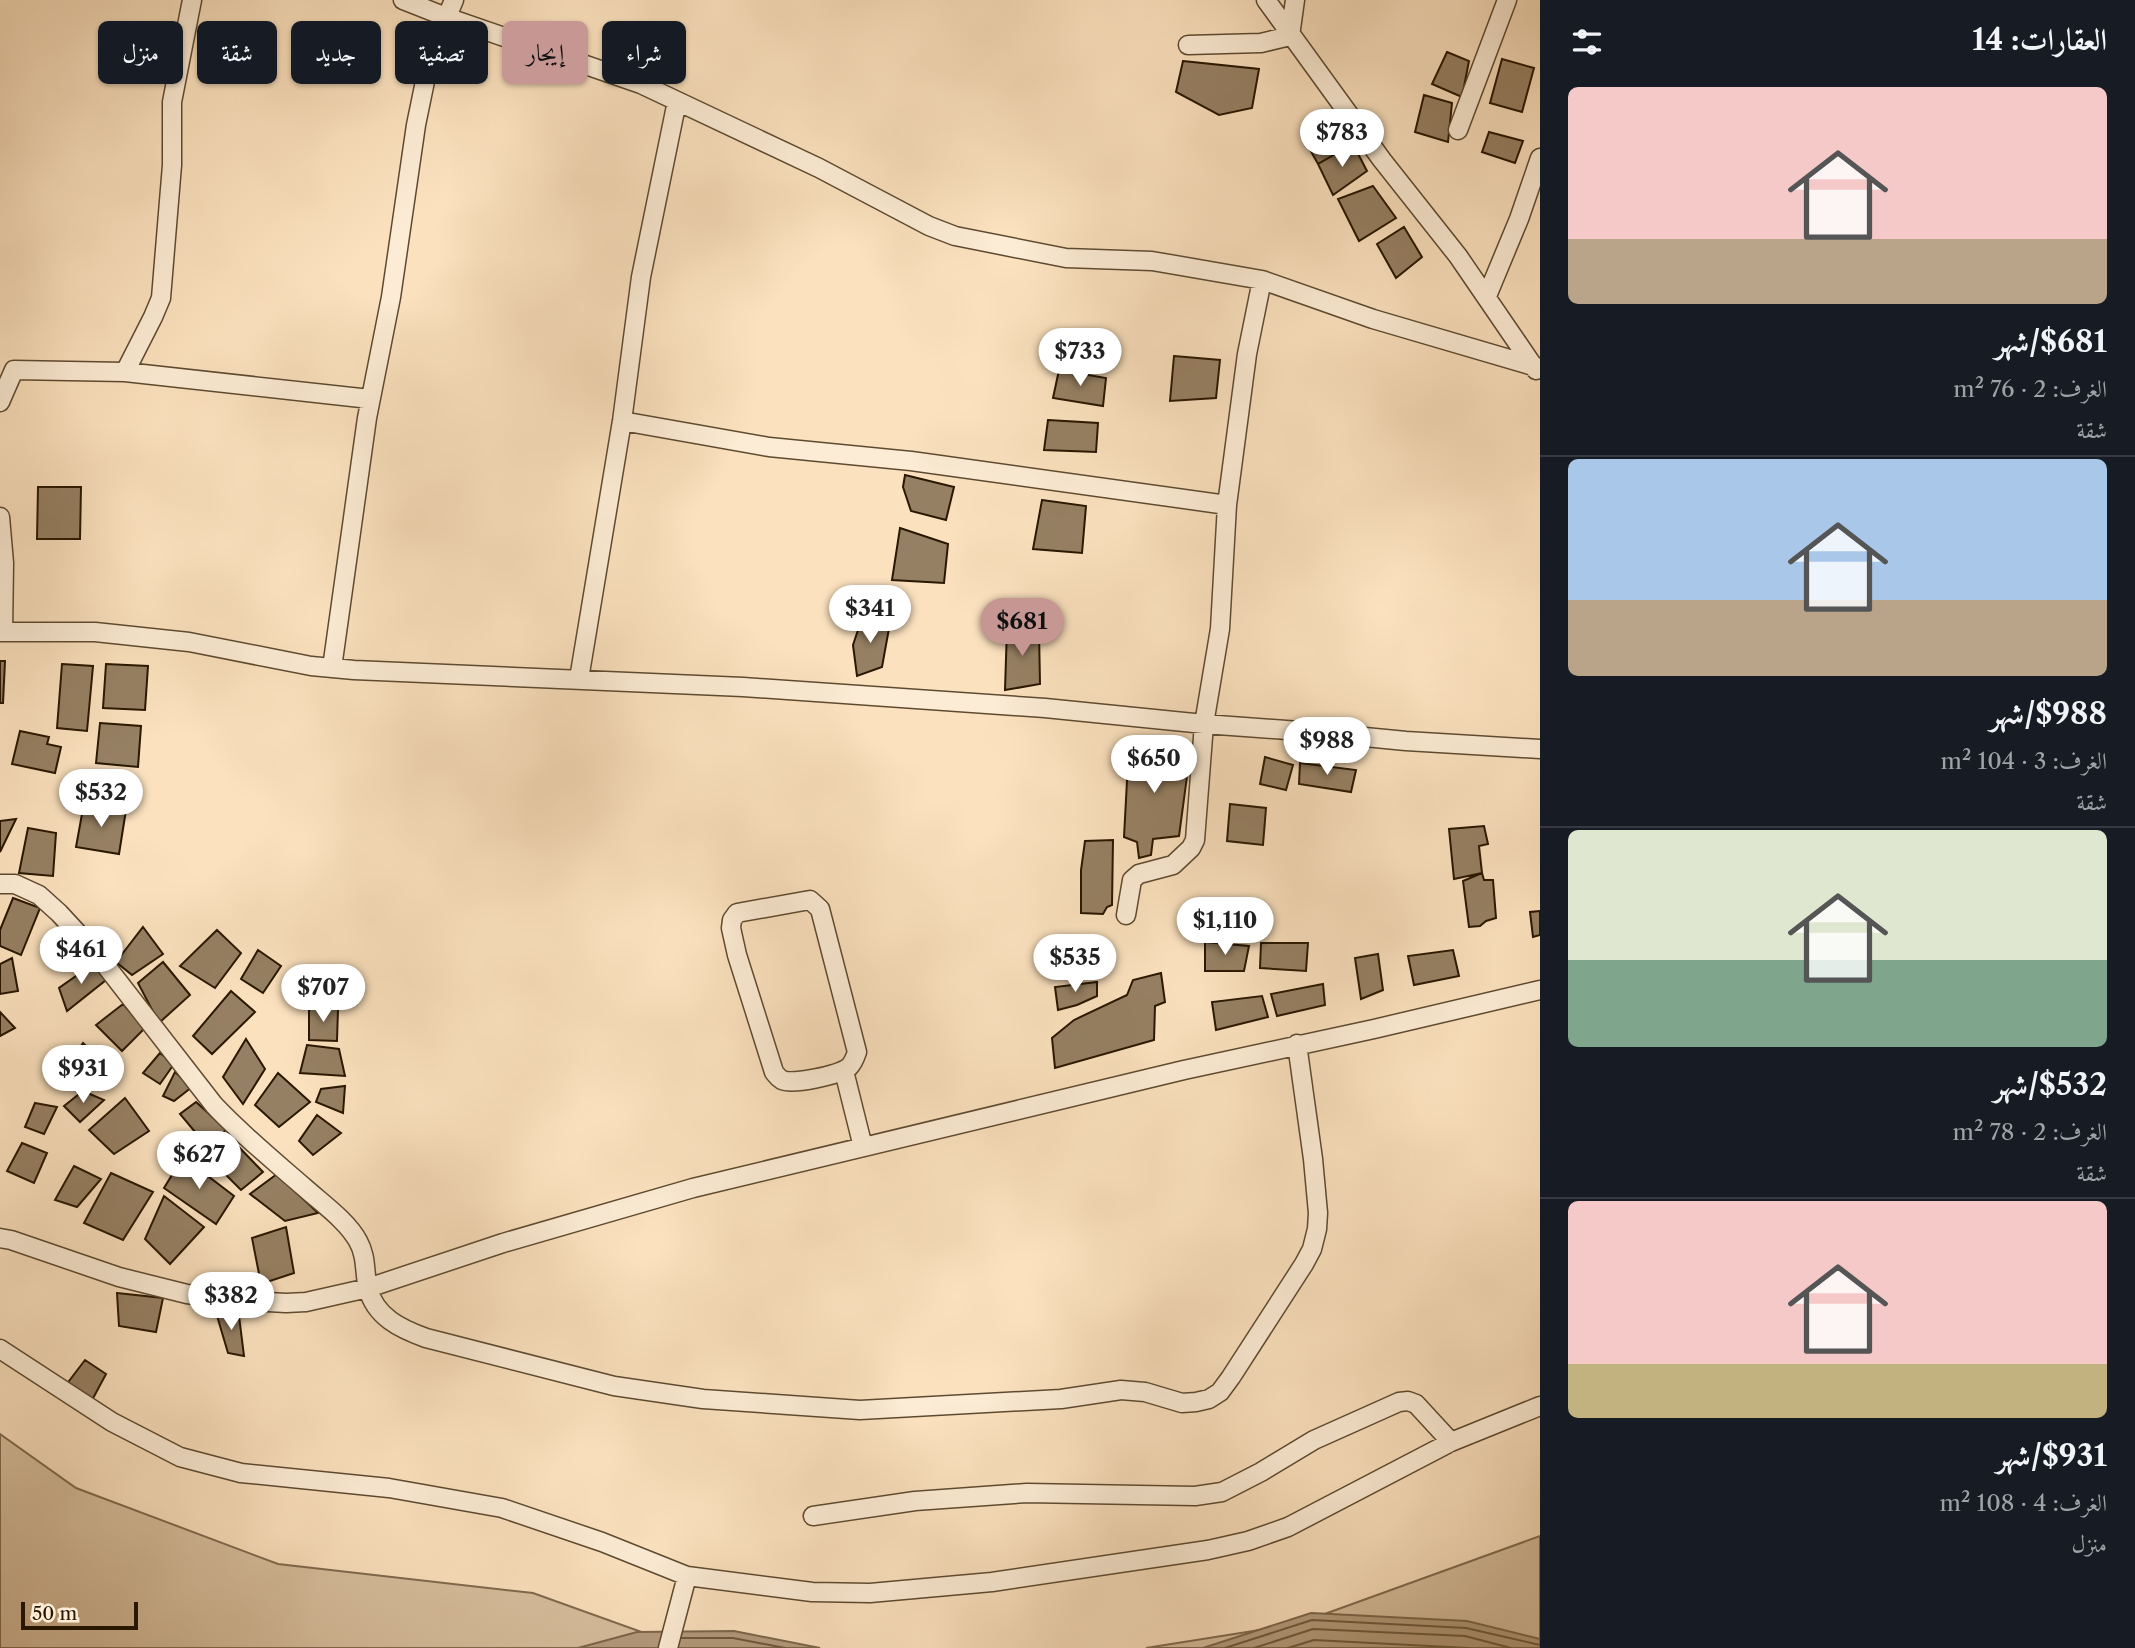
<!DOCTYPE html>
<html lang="ar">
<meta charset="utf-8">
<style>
:root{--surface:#171b24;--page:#20242c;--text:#f1f3f6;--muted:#9ea1a6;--line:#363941;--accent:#c59692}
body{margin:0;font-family:"Libre Caslon Text",Amiri,serif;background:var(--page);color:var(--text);direction:rtl;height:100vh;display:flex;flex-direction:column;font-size:26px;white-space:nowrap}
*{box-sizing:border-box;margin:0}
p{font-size:23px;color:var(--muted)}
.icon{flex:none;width:38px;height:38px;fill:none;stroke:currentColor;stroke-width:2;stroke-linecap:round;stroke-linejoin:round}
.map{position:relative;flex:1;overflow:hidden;direction:ltr}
.details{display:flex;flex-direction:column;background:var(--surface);width:595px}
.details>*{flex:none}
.top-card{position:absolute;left:21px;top:21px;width:665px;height:63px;direction:rtl;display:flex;gap:14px}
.scale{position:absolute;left:21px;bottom:18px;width:117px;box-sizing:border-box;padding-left:7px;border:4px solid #291700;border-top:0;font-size:19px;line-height:24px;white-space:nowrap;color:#291700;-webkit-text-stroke:5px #fcecd5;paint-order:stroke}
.price{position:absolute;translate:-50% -60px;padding:0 16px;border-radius:24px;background:#fff;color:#222;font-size:23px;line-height:46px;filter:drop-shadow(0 2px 4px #0008)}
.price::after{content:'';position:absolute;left:50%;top:42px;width:21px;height:16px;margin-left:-10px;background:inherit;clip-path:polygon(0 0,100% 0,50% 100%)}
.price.selected{background:var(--accent);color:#111}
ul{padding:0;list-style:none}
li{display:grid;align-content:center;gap:14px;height:371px;padding:0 28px}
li+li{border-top:2px solid var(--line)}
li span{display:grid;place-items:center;height:217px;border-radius:10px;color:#555}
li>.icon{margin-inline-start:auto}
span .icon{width:126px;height:126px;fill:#fffc;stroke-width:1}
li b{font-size:30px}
h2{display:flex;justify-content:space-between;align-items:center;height:84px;padding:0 28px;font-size:30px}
.chip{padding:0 24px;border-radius:10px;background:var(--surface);box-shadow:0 2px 5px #0004;font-size:24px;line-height:63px}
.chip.selected{background:var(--accent);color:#111}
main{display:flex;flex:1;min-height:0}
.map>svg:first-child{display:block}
</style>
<main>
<section class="details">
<h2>العقارات: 14<svg class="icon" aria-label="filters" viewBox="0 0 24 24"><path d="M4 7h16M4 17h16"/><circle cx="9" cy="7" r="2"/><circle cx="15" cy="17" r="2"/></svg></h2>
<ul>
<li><span style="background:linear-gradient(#f6c9c9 70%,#b9a48a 0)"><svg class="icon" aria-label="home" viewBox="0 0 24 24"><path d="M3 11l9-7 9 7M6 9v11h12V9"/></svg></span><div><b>$681/شهر</b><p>الغرف: 2 · 76 m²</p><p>شقة</p></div></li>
<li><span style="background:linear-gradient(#a9c7e8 65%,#b9a48a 0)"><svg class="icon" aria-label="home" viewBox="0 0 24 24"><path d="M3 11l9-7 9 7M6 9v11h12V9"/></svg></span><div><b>$988/شهر</b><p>الغرف: 3 · 104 m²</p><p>شقة</p></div></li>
<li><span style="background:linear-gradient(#dfe7d0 60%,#7fa58c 0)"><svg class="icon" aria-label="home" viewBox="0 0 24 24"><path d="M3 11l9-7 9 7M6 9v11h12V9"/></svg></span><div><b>$532/شهر</b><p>الغرف: 2 · 78 m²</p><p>شقة</p></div></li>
<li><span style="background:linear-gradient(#f6c9c9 75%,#c2b280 0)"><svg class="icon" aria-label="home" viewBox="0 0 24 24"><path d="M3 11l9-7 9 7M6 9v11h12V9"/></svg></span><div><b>$931/شهر</b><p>الغرف: 4 · 108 m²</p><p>منزل</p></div></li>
</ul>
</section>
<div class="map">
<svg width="1540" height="1648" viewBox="0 0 1540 1648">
<rect width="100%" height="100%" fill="#fbe1be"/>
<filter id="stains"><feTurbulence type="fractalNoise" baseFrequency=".00286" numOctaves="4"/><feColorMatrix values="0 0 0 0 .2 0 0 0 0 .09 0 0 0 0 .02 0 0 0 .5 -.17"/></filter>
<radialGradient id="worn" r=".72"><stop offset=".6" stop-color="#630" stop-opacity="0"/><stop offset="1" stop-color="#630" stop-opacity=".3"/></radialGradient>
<path fill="#d7bf9e" stroke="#806b4f" stroke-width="2" d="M 0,1434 L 76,1488 L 278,1564 L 533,1593 L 686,1648 L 0,1648 Z
M 1540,1536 L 1540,1648 L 1146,1648 L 1297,1624 Z"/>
<path fill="#b49c7d" stroke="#7c674b" stroke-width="2" d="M 1311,1613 L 1467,1621 L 1540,1639 L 1540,1648 L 1203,1648 Z
M 734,1631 L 820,1648 L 578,1648 L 637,1632 Z"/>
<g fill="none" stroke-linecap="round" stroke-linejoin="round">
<path stroke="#6e5a3e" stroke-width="2" d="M 681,1638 L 733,1638 L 785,1648
M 1225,1648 L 1312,1620 L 1466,1628 L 1540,1645
M 1254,1648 L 1313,1629 L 1465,1636 L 1511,1648
M 1288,1648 L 1314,1640 L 1468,1648"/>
</g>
<path fill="#968063" stroke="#291700" stroke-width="2" d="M 1447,52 L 1469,61 L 1462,97 L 1432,84 Z
M 1502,59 L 1534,68 L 1522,112 L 1490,103 Z
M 1183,61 L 1259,69 L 1252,108 L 1219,115 L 1176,92 Z
M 1424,95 L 1452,103 L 1448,142 L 1415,132 Z
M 1331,120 L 1351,145 L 1318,164 L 1303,137 Z
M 1489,132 L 1523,141 L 1515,163 L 1482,152 Z
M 1353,144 L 1367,171 L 1333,195 L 1318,164 Z
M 1373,186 L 1396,218 L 1359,241 L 1338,199 Z
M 1404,227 L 1422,257 L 1396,278 L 1377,244 Z
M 1174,356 L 1220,360 L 1216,398 L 1170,401 Z
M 1059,370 L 1106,378 L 1103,406 L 1053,398 Z
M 1048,420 L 1098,423 L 1096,452 L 1044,450 Z
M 905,475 L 954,487 L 946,520 L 911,511 L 903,487 Z
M 38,487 L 81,487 L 80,539 L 37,539 Z
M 1042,500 L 1086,506 L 1082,553 L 1033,549 Z
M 900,528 L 948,544 L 944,583 L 892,580 Z
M 863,615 L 890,623 L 882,667 L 857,676 L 853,645 Z
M 1007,627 L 1039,631 L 1040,684 L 1005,690 Z
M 0,661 L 5,661 L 3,703 L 0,703 Z
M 62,664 L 93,666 L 87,731 L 57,728 Z
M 106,664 L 148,666 L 145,710 L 103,708 Z
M 100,723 L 141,726 L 138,767 L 96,763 Z
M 20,731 L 49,737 L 47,744 L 61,747 L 55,773 L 12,764 Z
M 1129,743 L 1190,754 L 1179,836 L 1153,839 L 1151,855 L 1139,858 L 1137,842 L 1124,837 Z
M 1265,757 L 1293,765 L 1286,790 L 1260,784 Z
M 1300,763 L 1356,770 L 1351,792 L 1299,784 Z
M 84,803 L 126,810 L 119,854 L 76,847 Z
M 1230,804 L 1266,808 L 1263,845 L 1227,841 Z
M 16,819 L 0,852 L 0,821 Z
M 1484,826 L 1488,844 L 1479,846 L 1482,873 L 1454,879 L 1449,829 Z
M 28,828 L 56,833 L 53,876 L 19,873 Z
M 1113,840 L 1112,905 L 1107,907 L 1103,914 L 1081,913 L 1081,870 L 1085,841 Z
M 1482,873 L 1484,880 L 1493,880 L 1496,918 L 1486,921 L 1480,926 L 1469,927 L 1463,881 Z
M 13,898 L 40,908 L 21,955 L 0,946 L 0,930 Z
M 1540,911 L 1540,935 L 1533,937 L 1530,912 Z
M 143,927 L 163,954 L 132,975 L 116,962 Z
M 217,930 L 241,953 L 215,988 L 180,966 Z
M 1205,942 L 1249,946 L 1244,971 L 1205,971 Z
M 1261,943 L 1308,943 L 1306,971 L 1260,968 Z
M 258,950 L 281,966 L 263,993 L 241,979 Z
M 1453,950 L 1459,976 L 1414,985 L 1408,956 Z
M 1378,954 L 1383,990 L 1361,999 L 1355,958 Z
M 12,958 L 18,991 L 0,994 L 0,964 Z
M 163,962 L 190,995 L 159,1023 L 138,983 Z
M 93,964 L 106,980 L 67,1011 L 59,988 Z
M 332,968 L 333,994 L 299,998 L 304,969 Z
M 1161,973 L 1165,1002 L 1155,1006 L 1154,1040 L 1055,1068 L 1052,1038 L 1074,1020 L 1127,995 L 1133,980 Z
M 1097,982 L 1097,996 L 1077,1005 L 1058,1010 L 1055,987 Z
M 1323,984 L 1325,1005 L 1277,1016 L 1271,994 Z
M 231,991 L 255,1012 L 212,1054 L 193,1036 Z
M 1262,996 L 1268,1017 L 1216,1030 L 1212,1002 Z
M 123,1004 L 145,1028 L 122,1051 L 96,1025 Z
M 309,1008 L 338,1009 L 337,1041 L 309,1040 Z
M 0,1012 L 15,1028 L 0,1036 Z
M 246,1039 L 265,1069 L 243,1104 L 223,1077 Z
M 83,1043 L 112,1070 L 98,1090 L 66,1068 Z
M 307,1045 L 339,1049 L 345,1076 L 300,1073 Z
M 160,1053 L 174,1064 L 160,1084 L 143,1073 Z
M 175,1072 L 192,1087 L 174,1101 L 163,1096 Z
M 278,1073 L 310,1102 L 279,1127 L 255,1105 Z
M 345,1086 L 343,1113 L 316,1102 L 321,1089 Z
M 83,1091 L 104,1100 L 80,1122 L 64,1106 Z
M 125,1098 L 149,1131 L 114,1154 L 89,1130 Z
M 196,1102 L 226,1129 L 211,1151 L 180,1114 Z
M 35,1103 L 57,1107 L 44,1134 L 25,1127 Z
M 317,1115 L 341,1133 L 313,1155 L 299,1141 Z
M 231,1139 L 263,1172 L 241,1190 L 210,1159 Z
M 22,1143 L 47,1153 L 34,1183 L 7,1171 Z
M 183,1157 L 234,1196 L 216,1224 L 164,1188 Z
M 74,1166 L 101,1179 L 77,1207 L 55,1200 Z
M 111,1173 L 153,1192 L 123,1240 L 84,1223 Z
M 277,1174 L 318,1213 L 285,1221 L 250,1194 Z
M 164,1196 L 204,1227 L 170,1264 L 145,1239 Z
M 286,1227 L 294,1273 L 261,1284 L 252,1238 Z
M 117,1293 L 163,1298 L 156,1332 L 119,1326 Z
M 215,1309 L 239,1316 L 244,1356 L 228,1353 Z
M 85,1360 L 106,1374 L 91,1402 L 66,1385 Z"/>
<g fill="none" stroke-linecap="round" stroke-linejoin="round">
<defs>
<path id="minor" d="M 403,0 L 446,17 L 641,84 L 819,168 L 929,226 L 955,236 L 1066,258 L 1152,261 L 1262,280 L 1373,319 L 1540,368
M 1266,0 L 1382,160 L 1458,256 L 1536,370
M 1188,45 L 1261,43 L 1290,36 L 1295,0
M 1458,130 L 1507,0
M 1487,296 L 1519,219 L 1540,158
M 125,372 L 370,399
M 0,402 L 14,370 L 125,372 L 153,317 L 161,298 L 172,165 L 172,102 L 192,0
M 622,421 L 769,447 L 911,461 L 1227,505
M 0,517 L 4,563 L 3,632
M 0,632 L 95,632 L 189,642 L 311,666 L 354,670 L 743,687 L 1045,708 L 1204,724 L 1313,732 L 1406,741 L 1540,749
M 332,668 L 367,418 L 391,297 L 416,125 L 430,57 L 454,0
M 579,679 L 622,421 L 641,277 L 677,101
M 0,884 L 15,884 L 39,895 L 59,913 L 96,953 L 214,1105 C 242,1135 274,1161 305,1188 C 323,1204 347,1221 358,1241 C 367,1257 364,1272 368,1288 C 375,1317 401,1329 426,1338 L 614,1386 L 703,1399 L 860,1410 L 1061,1399 L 1121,1390 L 1145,1392 L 1182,1403 L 1196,1402 L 1209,1399 L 1220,1392 L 1231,1377 L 1304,1264 L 1312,1249 L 1317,1229 L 1318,1213 L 1313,1159 L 1297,1044
M 810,900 L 820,909 L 857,1052 C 855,1058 853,1063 849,1067 C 839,1075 793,1085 782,1080 C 777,1077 777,1076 774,1072 L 737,955 L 731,928 L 732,920 L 737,913 Z
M 1126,915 L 1132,880 L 1139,874 L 1173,865 L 1191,848 L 1195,840 L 1204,724 L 1220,629 L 1227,505 L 1247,354 L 1262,280
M 844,1071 L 863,1147
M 0,1238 L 11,1240 L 119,1277 L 187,1294 L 233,1300 L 286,1303 L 306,1302 L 368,1288 L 503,1243 L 693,1188 L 1184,1070 L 1374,1029 L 1540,990
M 0,1349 L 112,1422 L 180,1457 L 241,1473 L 389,1488 L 502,1508 L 602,1542 L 687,1576
M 813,1516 L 915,1501 L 1027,1493 L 1195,1496 L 1222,1492 L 1261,1472 L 1314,1440 L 1399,1402 L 1408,1401 L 1416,1404 L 1451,1442
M 668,1648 L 687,1576 L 812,1592 L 870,1593 L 992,1582 L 1208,1550 L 1248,1541 L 1288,1527 L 1451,1442 L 1540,1406"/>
</defs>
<use href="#minor" stroke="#5e4a30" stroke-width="21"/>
<use href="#minor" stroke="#fcecd5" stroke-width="18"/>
</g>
<rect width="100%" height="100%" filter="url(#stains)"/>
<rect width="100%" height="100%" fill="url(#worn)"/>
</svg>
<div class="scale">50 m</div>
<b class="price" style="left:1342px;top:169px">$783</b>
<b class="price" style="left:1080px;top:388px">$733</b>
<b class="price" style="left:870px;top:645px">$341</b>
<b class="price selected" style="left:1022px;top:658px">$681</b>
<b class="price" style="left:1327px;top:777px">$988</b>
<b class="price" style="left:1154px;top:795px">$650</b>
<b class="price" style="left:101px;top:829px">$532</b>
<b class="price" style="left:1225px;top:957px">$1,110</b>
<b class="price" style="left:81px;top:986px">$461</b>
<b class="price" style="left:1075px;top:994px">$535</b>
<b class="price" style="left:323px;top:1024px">$707</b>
<b class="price" style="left:83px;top:1105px">$931</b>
<b class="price" style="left:199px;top:1191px">$627</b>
<b class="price" style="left:231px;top:1332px">$382</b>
<div class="top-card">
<a class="chip">شراء</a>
<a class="chip selected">إيجار</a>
<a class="chip">تصفية</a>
<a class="chip">جديد</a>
<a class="chip">شقة</a>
<a class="chip">منزل</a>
</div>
</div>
</main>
